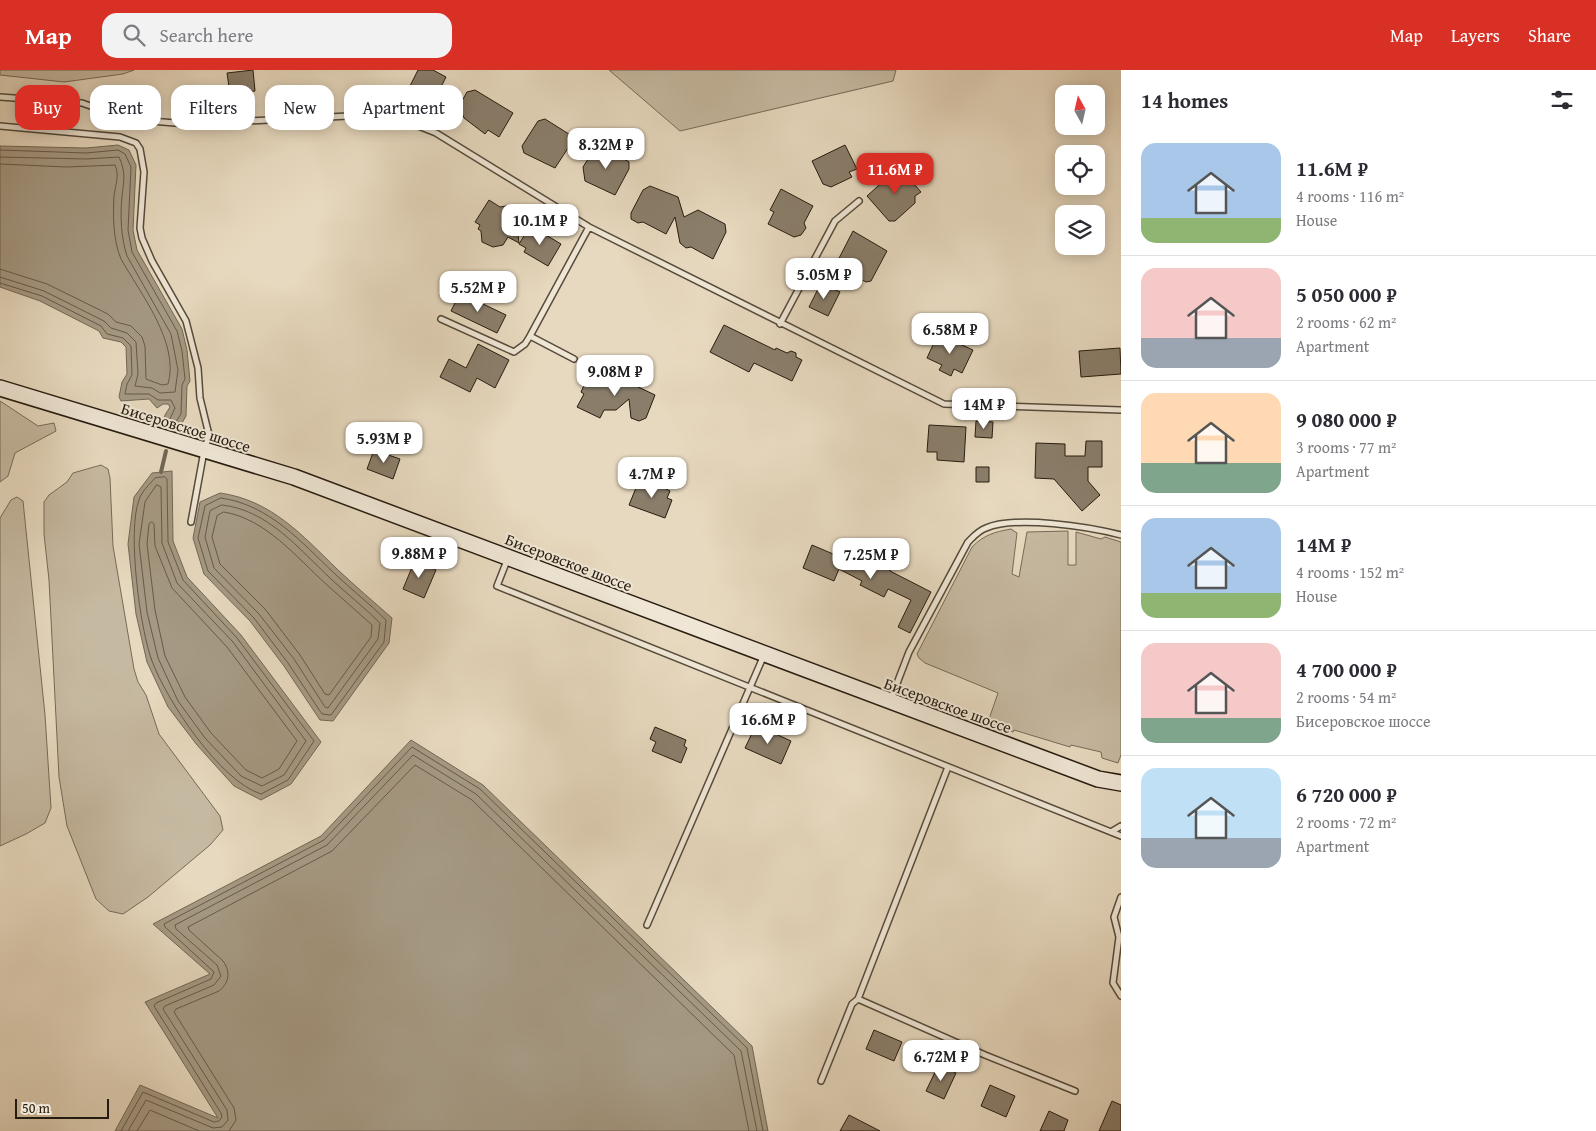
<!DOCTYPE html>
<meta charset="utf-8">
<style>
:root{--surface:#fff;--page:#f2f2f3;--text:#2b2b33;--muted:#7c7c81;--line:#e1e1e2;--accent:#d93025}
body{margin:0;font-family:"Gentium Book Plus",serif;background:var(--page);color:var(--text);height:100vh;display:flex;flex-direction:column;font-size:19px;white-space:nowrap}
*{box-sizing:border-box;margin:0}
p{font-size:16px;color:var(--muted)}
.icon{flex:none;width:28px;height:28px;fill:none;stroke:currentColor;stroke-width:2;stroke-linecap:round;stroke-linejoin:round}
.map{position:relative;flex:1;overflow:hidden}
.drawer{display:flex;flex-direction:column;background:var(--surface);width:475px}
.drawer>*{flex:none}
.guide{position:absolute;left:15px;top:15px;width:475px;height:45px;display:flex;gap:10px}
.needle{width:32px;rotate:352deg}
.fabs{position:absolute;left:1055px;top:15px;display:grid;gap:10px}
.fabs a{display:grid;place-items:center;width:50px;height:50px;border-radius:10px;background:var(--surface);box-shadow:0 2px 12px #0003;font-size:25px}
.scale{position:absolute;left:15px;bottom:12px;width:94px;box-sizing:border-box;padding-left:5px;border:2px solid #261c0f;border-top:0;font-size:14px;line-height:18px;white-space:nowrap;color:#261c0f;-webkit-text-stroke:4px #efe6d5;paint-order:stroke}
.price{position:absolute;translate:-50% -42px;padding:0 11px;border-radius:10px;background:#fff;color:#222;font-size:16px;line-height:32px;filter:drop-shadow(0 1px 2px #0008)}
.price::after{content:'';position:absolute;left:50%;top:30px;width:15px;height:11px;margin-left:-8px;background:inherit;clip-path:polygon(0 0,100% 0,50% 100%)}
.price.active{background:var(--accent);color:#fff}
ul{padding:0;list-style:none}
li{display:flex;align-items:center;gap:15px;height:125px;padding:0 20px}
li+li{border-top:1px solid var(--line)}
li span{display:grid;place-items:center;flex:none;width:140px;height:100px;border-radius:15px;color:#555}
li>.icon{margin-inline-start:auto}
span .icon{width:60px;height:60px;fill:#fffc;stroke-width:1}
li b{font-size:21px}
h2{display:flex;justify-content:space-between;align-items:center;height:60px;padding:0 20px;font-size:21px}
.chip{padding:0 18px;border-radius:15px;background:var(--surface);box-shadow:0 2px 12px #0003;font-size:18px;line-height:45px}
.chip.active{background:var(--accent);color:#fff}
header{display:flex;align-items:center;gap:30px;box-sizing:border-box;height:70px;padding:0 25px;background:var(--accent);color:#fff}
header strong{font-size:24px}
nav{display:flex;gap:28px;margin-inline-start:auto;font-size:18px}
.search{width:350px;height:45px;background:var(--page);display:flex;align-items:center;gap:12px;box-sizing:border-box;padding:0 18px;border-radius:15px;color:var(--muted);font-size:19px}
main{display:flex;flex:1;min-height:0}
.map>svg:first-child{display:block}
</style>
<header>
<strong>Map</strong>
<div class="search"><svg class="icon" aria-label="search" viewBox="0 0 24 24"><circle cx="10" cy="10" r="6"/><path d="M15 15l6 6"/></svg>Search here</div>
<nav><a>Map</a><a>Layers</a><a>Share</a></nav>
</header>
<main>
<div class="map">
<svg width="1121" height="1061" viewBox="0 0 1121 1061">
<rect width="100%" height="100%" fill="#e7d9bf"/>
<filter id="stains"><feTurbulence type="fractalNoise" baseFrequency=".004" numOctaves="4"/><feColorMatrix values="0 0 0 0 .2 0 0 0 0 .09 0 0 0 0 .02 0 0 0 .5 -.17"/></filter>
<radialGradient id="worn" r=".72"><stop offset=".6" stop-color="#630" stop-opacity="0"/><stop offset="1" stop-color="#630" stop-opacity=".3"/></radialGradient>
<path fill="#c6b9a1" stroke="#766a58" d="M 0,0 L 134,0 L 123,4 L 64,12 L 0,5 Z
M 609,0 L 896,0 L 893,11 L 680,61 Z
M 0,331 L 38,356 L 54,353 L 56,361 L 15,383 L 8,406 L 0,412 Z
M 101,395 L 108,399 L 110,408 L 113,476 L 134,599 L 138,612 L 146,625 L 159,664 L 220,746 L 223,760 L 210,775 L 148,827 L 123,844 L 109,841 L 96,829 L 67,756 L 59,707 L 49,510 L 44,464 L 44,432 L 49,425 L 67,412 L 73,403 Z
M 17,427 L 23,431 L 45,645 L 51,738 L 45,753 L 26,764 L 0,776 L 0,448 L 11,430 Z
M 1011,459 L 1017,463 L 1012,504 L 1019,507 L 1027,462 L 1068,461 L 1068,495 L 1076,495 L 1076,462 L 1101,469 L 1105,467 L 1121,472 L 1121,685 L 1118,693 L 1102,688 L 1101,682 L 1071,675 L 1070,677 L 1014,660 L 1013,662 L 988,652 L 998,623 L 925,593 L 919,588 L 917,584 L 972,477 C 984,465 994,462 1011,459 Z"/>
<path fill="#a59983" stroke="#726755" d="M 118,75 L 129,80 L 136,95 L 133,160 L 137,180 L 182,259 L 187,280 L 190,311 L 187,316 L 186,346 L 178,360 L 166,358 L 163,354 L 165,345 L 170,337 L 168,334 L 163,334 L 157,338 L 149,329 L 121,331 L 119,327 L 122,312 L 127,304 L 126,277 L 121,272 L 103,268 L 99,261 L 40,231 L 0,217 L 0,76 L 86,78 Z
M 172,401 L 173,471 L 187,507 L 241,565 L 321,672 L 291,714 L 261,730 L 234,716 L 197,675 L 168,637 L 147,592 L 136,544 L 128,474 L 134,427 L 152,403 Z
M 220,423 C 271,430 302,465 337,499 C 355,516 374,532 392,548 L 389,573 L 333,651 L 320,650 L 284,596 L 250,551 L 204,504 L 193,468 L 200,432 Z
M 411,670 L 483,715 L 752,976 L 768,1061 L 115,1061 L 140,1015 L 218,1048 L 145,932 L 210,904 L 153,854 L 321,766 Z"/>
<g fill="none" stroke-linecap="round" stroke-linejoin="round">
<path stroke="#665a49" stroke-width="1" d="M 0,80 L 86,83 L 118,80 L 125,84 L 131,97 L 128,160 L 132,182 L 177,261 L 182,281 L 185,309 L 182,315 L 181,344 L 175,353 L 170,353 L 169,351 L 175,338 L 171,330 L 158,330 L 149,324 L 125,324 L 127,314 L 132,305 L 131,276 L 123,268 L 107,264 L 101,256 L 42,226 L 0,213
M 0,87 L 86,89 L 119,87 C 126,102 124,111 122,126 C 120,145 121,168 127,186 L 171,264 L 178,300 L 175,322 L 160,323 L 152,318 L 135,316 L 138,304 L 136,272 L 127,263 L 111,258 L 104,251 L 44,221 L 0,207
M 0,94 L 67,97 L 115,95 C 120,106 115,116 114,126 C 113,147 113,170 121,189 C 140,223 180,273 168,314 L 162,315 L 146,309 L 145,276 L 142,267 L 131,256 L 116,252 L 108,244 L 47,214 L 0,199
M 165,407 L 167,409 L 168,472 L 183,510 L 237,568 L 314,671 L 288,710 L 261,724 C 220,711 167,631 152,591 C 140,559 127,461 139,430 C 141,422 150,414 155,408 Z
M 157,415 L 161,417 L 162,473 L 177,513 L 233,572 L 306,671 L 284,705 L 262,716 L 241,706 L 205,668 L 178,631 L 158,588 L 147,542 L 139,474 L 145,432 Z
M 221,428 C 270,435 301,472 335,504 C 352,520 370,534 386,550 L 384,572 L 331,645 L 322,644 L 288,593 L 254,548 L 208,501 L 198,468 L 205,436 Z
M 222,435 C 268,440 299,479 331,509 C 347,524 364,537 380,553 L 378,569 L 328,638 L 325,637 L 294,589 L 259,544 L 214,498 L 205,467 L 210,441 Z
M 224,442 C 266,449 296,487 326,514 C 341,528 357,541 372,555 L 371,567 L 329,625 L 325,624 L 300,585 L 265,539 L 220,494 L 212,467 L 217,446 Z
M 152,452 L 154,454 L 155,476 L 172,518 L 227,577 L 297,671 L 279,699 L 262,708 L 246,700 L 211,663 L 185,627 L 165,586 L 155,540 L 147,474 L 149,454 Z
M 121,1061 L 143,1022 L 214,1052 L 219,1051 L 222,1047 L 221,1043 L 154,936 L 156,933 L 211,909 L 214,902 L 165,857 L 164,854 L 324,770 L 412,677 L 480,719 L 747,978 L 763,1061
M 128,1061 L 146,1030 L 213,1058 L 222,1057 L 228,1050 L 227,1040 L 163,939 L 165,936 L 214,915 L 221,906 L 217,895 L 176,859 L 175,855 L 327,775 L 413,685 L 476,724 L 741,981 L 757,1061
M 137,1061 L 150,1040 L 199,1061
M 229,1061 L 236,1050 L 234,1038 L 174,942 L 176,939 L 219,921 C 229,913 231,902 223,891 L 189,860 L 188,857 L 332,781 L 415,695 L 472,730 L 734,985 L 749,1061"/>
<path stroke="#726755" stroke-width="4" d="M 161,402 L 166,381"/>
</g>
<path fill="#8a7e6b" stroke="#261c0f" d="M 253,0 L 255,21 L 230,24 L 227,3 Z
M 418,0 L 433,0 L 446,7 L 433,33 L 408,20 Z
M 475,20 L 513,43 L 499,67 L 488,60 L 485,64 L 464,48 L 459,36 L 467,22 Z
M 545,49 L 572,66 L 572,72 L 555,98 L 524,83 L 522,76 L 538,51 Z
M 845,75 L 857,99 L 849,102 L 852,107 L 831,117 L 823,114 L 812,91 Z
M 603,76 L 629,92 L 629,99 L 615,125 L 585,111 L 583,97 L 595,78 Z
M 899,97 L 921,122 L 915,126 L 915,133 L 895,151 L 889,151 L 867,126 Z
M 650,116 L 678,127 L 684,147 L 698,140 L 725,154 L 726,162 L 713,189 L 691,177 L 686,178 L 680,173 L 675,147 L 666,164 L 643,152 L 638,153 L 631,149 L 631,143 L 643,120 Z
M 781,119 L 813,136 L 804,153 L 806,158 L 801,165 L 794,167 L 768,154 L 774,142 L 770,140 Z
M 489,130 L 500,137 L 506,136 L 515,140 L 519,173 L 508,167 L 503,175 L 493,177 L 482,172 L 481,161 L 478,159 L 480,155 L 475,152 Z
M 529,158 L 535,161 L 536,159 L 561,174 L 548,196 L 524,182 L 526,178 L 519,174 Z
M 853,161 L 887,181 L 871,211 L 866,212 L 835,196 Z
M 821,213 L 840,222 L 828,246 L 809,237 Z
M 460,223 L 506,245 L 497,263 L 451,241 Z
M 724,255 L 775,280 L 776,278 L 787,283 L 791,281 L 796,283 L 796,287 L 802,290 L 792,311 L 754,293 L 749,302 L 710,282 Z
M 938,264 L 973,280 L 962,303 L 954,299 L 951,306 L 939,300 L 942,295 L 927,288 Z
M 478,274 L 509,290 L 495,318 L 477,308 L 470,322 L 440,307 L 449,289 L 466,298 Z
M 1120,278 L 1121,304 L 1081,307 L 1079,281 Z
M 603,303 L 611,304 L 655,325 L 646,348 L 639,351 L 631,348 L 629,329 L 616,340 L 604,340 L 600,348 L 577,337 L 584,324 L 581,322 L 586,311 L 592,312 Z
M 976,351 L 993,352 L 992,368 L 975,367 Z
M 929,355 L 966,357 L 964,392 L 937,390 L 937,382 L 927,382 Z
M 1086,371 L 1102,371 L 1102,397 L 1088,397 L 1088,411 L 1100,425 L 1082,441 L 1054,409 L 1035,408 L 1036,373 L 1065,374 L 1065,386 L 1085,386 Z
M 374,380 L 400,389 L 393,409 L 367,399 Z
M 976,397 L 989,397 L 989,412 L 976,412 Z
M 648,409 L 664,416 L 664,418 L 670,421 L 667,428 L 672,430 L 665,448 L 629,435 L 638,413 L 645,416 Z
M 812,475 L 859,495 L 865,483 L 891,499 L 890,501 L 931,522 L 910,563 L 898,557 L 911,530 L 888,519 L 884,527 L 860,515 L 862,511 L 839,499 L 834,511 L 803,498 Z
M 415,490 L 436,500 L 424,528 L 403,519 Z
M 756,655 L 791,671 L 781,694 L 745,678 Z
M 655,657 L 686,670 L 684,676 L 687,678 L 681,693 L 652,681 L 656,672 L 650,669 Z
M 874,960 L 902,972 L 894,991 L 866,979 Z
M 939,994 L 956,1003 L 944,1029 L 926,1021 Z
M 990,1015 L 1015,1026 L 1006,1047 L 981,1036 Z
M 1112,1031 L 1121,1035 L 1121,1061 L 1099,1061 Z
M 1049,1041 L 1068,1050 L 1064,1061 L 1040,1061 Z
M 849,1045 L 880,1061 L 840,1061 Z"/>
<g fill="none" stroke-linecap="round" stroke-linejoin="round">
<defs>
<path id="service" d="M 0,27 L 82,33 L 127,49 L 187,54 L 388,44 L 436,63 L 589,157 L 944,334 L 1121,340
M 0,56 L 120,67 L 136,73 L 140,79 L 144,102 L 140,158 L 142,168 L 152,191 L 186,251 L 198,298 L 200,328 L 209,365 L 204,381 L 191,452
M 441,249 L 514,282 L 525,274 L 530,266
M 780,254 L 835,151 L 859,131
M 574,289 L 530,266 L 589,157
M 508,488 L 497,516 L 1121,766
M 891,629 L 909,582 L 968,472 C 974,466 978,461 986,458 C 1016,445 1090,457 1121,465
M 1111,762 L 1121,756
M 1121,827 L 1114,847 L 1119,867 L 1113,913 L 1121,926
M 647,855 L 764,585
M 858,929 L 985,985 L 1075,1021
M 821,1011 L 852,934 L 858,929 L 948,697"/>
<path id="secondary" d="M 0,318 L 294,407 L 1098,709 L 1121,713"/>
</defs>
<use href="#service" stroke="#564b3b" stroke-width="8"/>
<use href="#secondary" stroke="#261c0f" stroke-width="18"/>
<use href="#service" stroke="#efe6d5" stroke-width="5"/>
<use href="#secondary" stroke="#efe6d5" stroke-width="15"/>
</g>
<g text-anchor="middle" dominant-baseline="central" stroke-width="4" stroke-linejoin="round" paint-order="stroke">
<g font-size="16" fill="#261c0f" stroke="#efe6d5">
<text transform="translate(186 357) rotate(17)">Бисеровское шоссе</text>
<text transform="translate(569 492) rotate(21)">Бисеровское шоссе</text>
<text transform="translate(948 635) rotate(20)">Бисеровское шоссе</text>
</g>
</g>
<rect width="100%" height="100%" filter="url(#stains)"/>
<rect width="100%" height="100%" fill="url(#worn)"/>
</svg>
<div class="fabs">
<a><svg class="needle" viewBox="-14 -14 28 28"><path d="M0-13l5 13h-10z" fill="#e53935"/><path d="M0 13l5-13h-10z" fill="#7c7c81"/></svg></a>
<a><svg class="icon" aria-label="locate" viewBox="0 0 24 24"><circle cx="12" cy="12" r="6"/><path d="M12 2v4M12 18v4M2 12h4M18 12h4"/></svg></a>
<a><svg class="icon" aria-label="layers" viewBox="0 0 24 24"><path d="M12 4l9 5-9 5-9-5zM3 14l9 5 9-5"/></svg></a>
</div>
<div class="scale">50 m</div>
<b class="price" style="left:606px;top:100px">8.32M ₽</b>
<b class="price active" style="left:895px;top:125px">11.6M ₽</b>
<b class="price" style="left:540px;top:176px">10.1M ₽</b>
<b class="price" style="left:824px;top:230px">5.05M ₽</b>
<b class="price" style="left:478px;top:243px">5.52M ₽</b>
<b class="price" style="left:950px;top:285px">6.58M ₽</b>
<b class="price" style="left:615px;top:327px">9.08M ₽</b>
<b class="price" style="left:984px;top:360px">14M ₽</b>
<b class="price" style="left:384px;top:394px">5.93M ₽</b>
<b class="price" style="left:652px;top:429px">4.7M ₽</b>
<b class="price" style="left:419px;top:509px">9.88M ₽</b>
<b class="price" style="left:871px;top:510px">7.25M ₽</b>
<b class="price" style="left:768px;top:675px">16.6M ₽</b>
<b class="price" style="left:941px;top:1012px">6.72M ₽</b>
<div class="guide">
<a class="chip active">Buy</a>
<a class="chip">Rent</a>
<a class="chip">Filters</a>
<a class="chip">New</a>
<a class="chip">Apartment</a>
</div>
</div>
<section class="drawer">
<h2>14 homes<svg class="icon" aria-label="filters" viewBox="0 0 24 24"><path d="M4 7h16M4 17h16"/><circle cx="9" cy="7" r="2"/><circle cx="15" cy="17" r="2"/></svg></h2>
<ul>
<li><span style="background:linear-gradient(#a9c7e8 75%,#8fb573 0)"><svg class="icon" aria-label="home" viewBox="0 0 24 24"><path d="M3 11l9-7 9 7M6 9v11h12V9"/></svg></span><div><b>11.6M ₽</b><p>4 rooms · 116 m²</p><p>House</p></div></li>
<li><span style="background:linear-gradient(#f6c9c9 70%,#9aa5b1 0)"><svg class="icon" aria-label="home" viewBox="0 0 24 24"><path d="M3 11l9-7 9 7M6 9v11h12V9"/></svg></span><div><b>5 050 000 ₽</b><p>2 rooms · 62 m²</p><p>Apartment</p></div></li>
<li><span style="background:linear-gradient(#ffd9b3 70%,#7fa58c 0)"><svg class="icon" aria-label="home" viewBox="0 0 24 24"><path d="M3 11l9-7 9 7M6 9v11h12V9"/></svg></span><div><b>9 080 000 ₽</b><p>3 rooms · 77 m²</p><p>Apartment</p></div></li>
<li><span style="background:linear-gradient(#a9c7e8 75%,#8fb573 0)"><svg class="icon" aria-label="home" viewBox="0 0 24 24"><path d="M3 11l9-7 9 7M6 9v11h12V9"/></svg></span><div><b>14M ₽</b><p>4 rooms · 152 m²</p><p>House</p></div></li>
<li><span style="background:linear-gradient(#f6c9c9 75%,#7fa58c 0)"><svg class="icon" aria-label="home" viewBox="0 0 24 24"><path d="M3 11l9-7 9 7M6 9v11h12V9"/></svg></span><div><b>4 700 000 ₽</b><p>2 rooms · 54 m²</p><p>Бисеровское шоссе</p></div></li>
<li><span style="background:linear-gradient(#bfe0f5 70%,#9aa5b1 0)"><svg class="icon" aria-label="home" viewBox="0 0 24 24"><path d="M3 11l9-7 9 7M6 9v11h12V9"/></svg></span><div><b>6 720 000 ₽</b><p>2 rooms · 72 m²</p><p>Apartment</p></div></li>
</ul>
</section>
</main>
